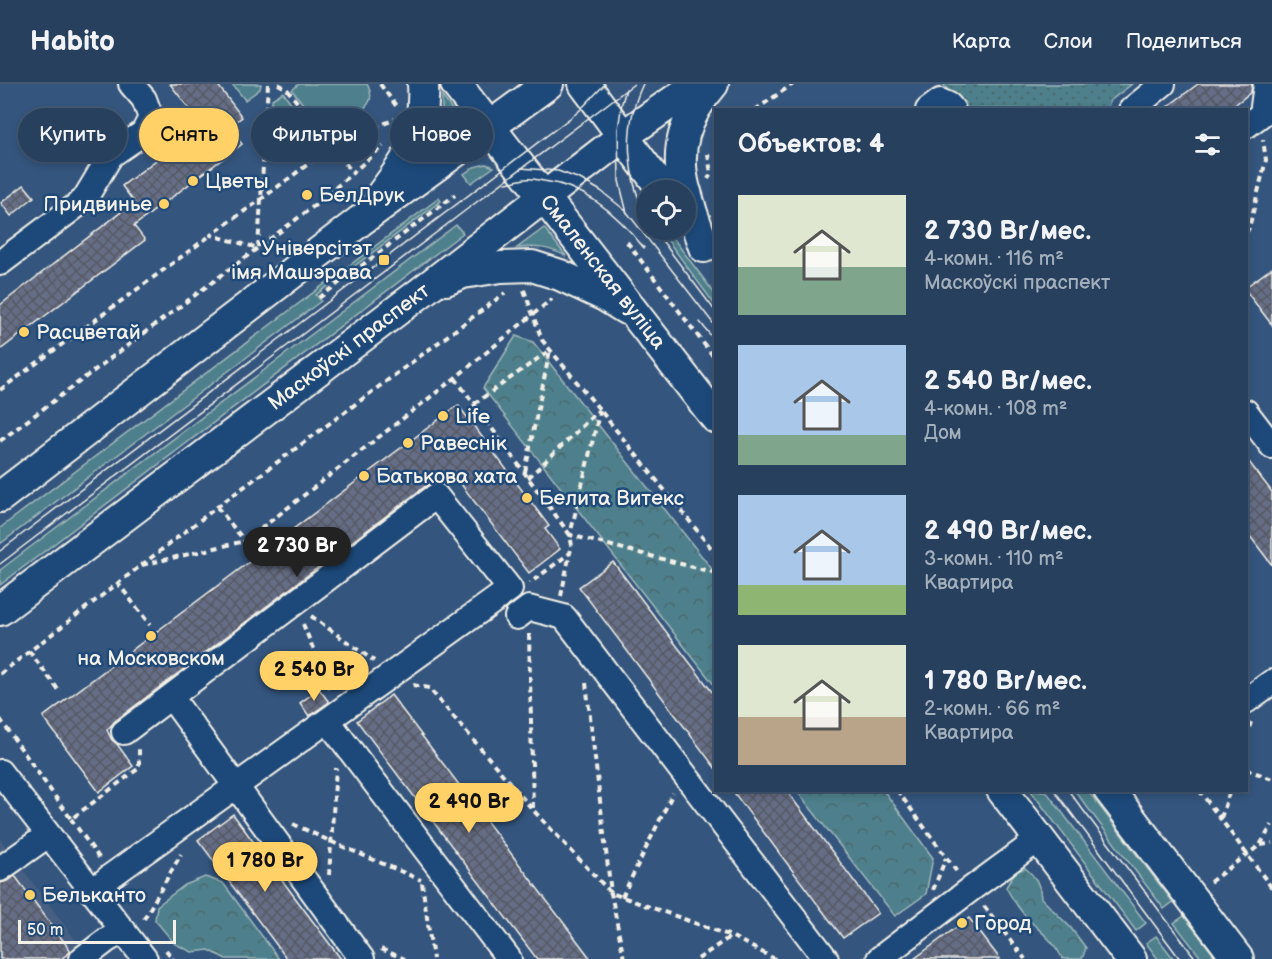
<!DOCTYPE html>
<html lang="ru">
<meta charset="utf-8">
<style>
:root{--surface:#27405e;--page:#334b67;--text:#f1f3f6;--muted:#a4afbc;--line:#435973;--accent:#ffd166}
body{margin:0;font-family:"Balsamiq Sans",sans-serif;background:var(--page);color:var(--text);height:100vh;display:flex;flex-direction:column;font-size:22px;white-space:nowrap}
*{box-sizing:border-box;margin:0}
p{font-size:20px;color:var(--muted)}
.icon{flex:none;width:33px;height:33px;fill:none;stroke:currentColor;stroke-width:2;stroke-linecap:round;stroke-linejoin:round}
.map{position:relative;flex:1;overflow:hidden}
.side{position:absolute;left:714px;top:24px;width:534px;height:684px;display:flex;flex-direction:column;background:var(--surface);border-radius:0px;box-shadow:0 3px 9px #0003,0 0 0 2px var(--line)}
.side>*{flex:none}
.top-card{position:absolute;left:18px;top:24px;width:570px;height:54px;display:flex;gap:12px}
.controls{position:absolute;left:636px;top:96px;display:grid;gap:12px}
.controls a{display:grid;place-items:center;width:60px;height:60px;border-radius:50%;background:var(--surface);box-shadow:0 3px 9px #0003,0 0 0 2px var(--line);font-size:30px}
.scale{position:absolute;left:18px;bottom:15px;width:158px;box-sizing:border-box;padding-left:6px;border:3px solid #f4f1e8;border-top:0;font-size:16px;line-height:21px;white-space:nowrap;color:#f4f1e8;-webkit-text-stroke:4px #1f4a7a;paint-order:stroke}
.price{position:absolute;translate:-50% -51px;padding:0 14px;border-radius:21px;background:var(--accent);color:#111;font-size:20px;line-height:39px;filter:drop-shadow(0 2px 3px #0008)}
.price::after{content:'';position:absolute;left:50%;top:36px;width:18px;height:14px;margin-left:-9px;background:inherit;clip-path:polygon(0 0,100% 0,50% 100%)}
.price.active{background:#222;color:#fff}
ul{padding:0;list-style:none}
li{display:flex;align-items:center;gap:18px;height:150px;padding:0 24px}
li span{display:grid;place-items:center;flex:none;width:168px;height:120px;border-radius:0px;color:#555}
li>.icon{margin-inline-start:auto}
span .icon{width:72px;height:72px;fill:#fffc;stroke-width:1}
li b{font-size:26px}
h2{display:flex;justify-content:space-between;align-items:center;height:72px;padding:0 24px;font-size:26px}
.tag{padding:0 21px;border-radius:27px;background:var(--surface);box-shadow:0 3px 9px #0003,0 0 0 2px var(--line);font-size:21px;line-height:54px}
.tag.active{background:var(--accent);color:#111}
header{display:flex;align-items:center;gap:36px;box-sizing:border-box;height:84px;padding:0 30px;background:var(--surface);border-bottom:2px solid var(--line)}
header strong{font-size:28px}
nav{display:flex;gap:33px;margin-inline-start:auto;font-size:21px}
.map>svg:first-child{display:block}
</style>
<header>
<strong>Habito</strong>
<nav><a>Карта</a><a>Слои</a><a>Поделиться</a></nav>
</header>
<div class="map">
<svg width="1272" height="875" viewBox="0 0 1272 875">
<defs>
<pattern id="forest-crowns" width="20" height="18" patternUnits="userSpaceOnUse" patternTransform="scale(1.5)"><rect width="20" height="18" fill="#4e808c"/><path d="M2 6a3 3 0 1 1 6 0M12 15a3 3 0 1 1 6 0" fill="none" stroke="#4c676c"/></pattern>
<pattern id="park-dots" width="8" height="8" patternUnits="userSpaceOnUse" patternTransform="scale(1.5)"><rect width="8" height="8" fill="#4e808c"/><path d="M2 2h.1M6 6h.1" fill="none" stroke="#4c676c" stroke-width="1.8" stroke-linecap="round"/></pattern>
<pattern id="building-cross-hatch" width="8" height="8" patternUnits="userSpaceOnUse" patternTransform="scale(1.5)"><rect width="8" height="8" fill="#656e86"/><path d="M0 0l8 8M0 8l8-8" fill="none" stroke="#565963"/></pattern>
</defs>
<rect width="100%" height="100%" fill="#34557e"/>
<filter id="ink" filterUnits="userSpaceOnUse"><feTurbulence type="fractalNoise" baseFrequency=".0167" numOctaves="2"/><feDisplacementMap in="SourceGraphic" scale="12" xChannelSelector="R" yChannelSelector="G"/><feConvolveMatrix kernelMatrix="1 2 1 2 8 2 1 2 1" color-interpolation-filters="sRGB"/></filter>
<g filter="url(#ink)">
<path fill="#475f82" d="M 0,755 L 90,875 L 0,875 Z"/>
<path fill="#4e808c" stroke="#a1b8ba" stroke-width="1.5" d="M 232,0 L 261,0 L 260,5 L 245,16 Z
M 299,0 L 367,0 C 377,18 365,24 352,34 C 348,37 344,41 340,43 C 334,45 327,45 321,43 L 292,6 Z
M 283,8 L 323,62 L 306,76 L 294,72 L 279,74 L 270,63 L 272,15 Z
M 442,12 L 460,36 L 437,54 L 442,27 Z
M 486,80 L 494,83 L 471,99 L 464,90 L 474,83 Z
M 439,114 L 441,117 L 316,211 L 321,217 L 0,460 L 0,444 Z
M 456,141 L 463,149 L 0,501 L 0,486 Z
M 544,144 L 566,172 C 547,163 538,162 517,164 Z
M 660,146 L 667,146 L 715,210 L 715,221 Z
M 1031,707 L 1046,707 L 1146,839 L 1136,847 Z
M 1075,707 L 1088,707 L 1173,818 L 1164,825 Z
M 1184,832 L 1217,875 L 1202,875 L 1174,839 Z
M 1156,852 L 1174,875 L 1158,875 L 1146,859 Z"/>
<path fill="url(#forest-crowns)" stroke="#a1b8ba" stroke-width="1.5" d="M 516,252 L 533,258 L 715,489 L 715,602 L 483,304 Z
M 797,707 L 884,707 L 933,774 L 926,810 L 895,832 Z
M 1025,784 C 1036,793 1040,800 1041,814 L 1071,844 L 1086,864 L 1082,875 L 1063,875 C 1052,855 1043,850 1028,835 C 1019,825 1012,815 1006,803 L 1015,788 Z
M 205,793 L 223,799 L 279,875 L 226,875 L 209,866 L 192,868 L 175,860 L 155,836 L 157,822 L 185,801 Z"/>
<path fill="url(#park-dots)" stroke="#a1b8ba" stroke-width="1.5" d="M 943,0 L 1132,0 L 1110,17 L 1107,26 L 962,25 Z"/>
<path fill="url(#building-cross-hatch)" stroke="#f4f1e8" stroke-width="1.5" d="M 170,0 L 217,0 L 242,33 L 229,43 L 242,60 L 134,142 L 145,156 L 0,266 L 0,221 L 134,118 L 122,102 L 202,41 Z
M 1198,0 L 1252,0 L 1251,8 L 1228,26 L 1163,26 Z
M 24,101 L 34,113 L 11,132 L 1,119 Z
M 1272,184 L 1272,241 L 1246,207 L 1246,203 Z
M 458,321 L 549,442 L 545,445 L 560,465 L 529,489 L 451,387 L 436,398 L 427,401 L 115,637 L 107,646 L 112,656 L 117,660 L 133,682 L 99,708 L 43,633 Z
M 1246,374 L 1272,408 L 1272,481 L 1246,447 Z
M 613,478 L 716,613 L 716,685 L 579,503 Z
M 319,605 L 329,618 L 309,632 L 300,619 Z
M 391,611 L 591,875 L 537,875 L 357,637 Z
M 732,706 L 786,706 L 878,829 L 843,854 Z
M 233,730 L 249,752 L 341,875 L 287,875 L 198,756 Z
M 15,792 L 71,867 L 61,875 L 0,875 L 0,799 L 8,797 Z
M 969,834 L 1000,875 L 914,875 L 962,839 Z"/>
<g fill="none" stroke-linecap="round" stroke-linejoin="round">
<defs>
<path id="minor" d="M 928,26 L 940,17 L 949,21 L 953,26
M 1131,26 L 1163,0
M 1246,42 L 1262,30 L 1266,0
M 0,179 L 84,116 L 111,71 L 143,49 L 151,34 L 144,15 L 131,0
M 1246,328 L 1272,362
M 517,533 L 529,524 L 564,533 L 826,875
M 171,613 L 362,875
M 1246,617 L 1272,598
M 328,637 L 509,875
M 0,688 L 145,875
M 0,785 L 48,751
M 92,808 L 111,792 L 510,505 L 436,412 L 124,648
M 82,875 L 107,856 L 124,847
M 879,875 L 971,805 L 1039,755"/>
<path id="major" d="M 456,0 L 716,334
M 584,0 L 663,106
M 685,106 C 674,65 685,32 713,0
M 686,108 L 692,129 L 704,163
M 379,114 C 409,74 426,52 423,0
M 446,196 L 463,189 L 501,183 L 532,182 L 560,191 L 605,212 L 626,225
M 0,413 L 360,137 L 548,0
M 0,526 L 420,209 L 623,52 L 698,0
M 1002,706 L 1131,875
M 1109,706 L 1238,875"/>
</defs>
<use href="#minor" stroke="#f4f1e8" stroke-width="28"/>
<use href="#major" stroke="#f4f1e8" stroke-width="34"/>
<path stroke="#f4f1e8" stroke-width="4" stroke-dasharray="6 4.5" stroke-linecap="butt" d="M 268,0 L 258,164 L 211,151 L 260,116 L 331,63 L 395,35
M 278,0 L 286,4 L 353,89
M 380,0 L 397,23
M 755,26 L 793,0
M 708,70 L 711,90 L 708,95
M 1246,149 L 1249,144 L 1266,76 L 1263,56
M 627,158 L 716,276
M 524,206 L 542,256 L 600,326 L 716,470
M 319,214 L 455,111
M 455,294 L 570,451 L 572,462 L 570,469 L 530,499
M 0,306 L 211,151
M 474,320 L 550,266
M 600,326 L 570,451 L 716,489
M 0,357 L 318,119 L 383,62
M 525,388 L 550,266
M 528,394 L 599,326
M 217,423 L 257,472
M 142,481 L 245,457 L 455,294 L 552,215
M 117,498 L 150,541
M 561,512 L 570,469
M 311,532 L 374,577
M 303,540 L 331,608
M 529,550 L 533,725
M 29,567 L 60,608
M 0,590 L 217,423 L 505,209
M 586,599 L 611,809 L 624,875
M 413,601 L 429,604 L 533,726 L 611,809 L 731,852 L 775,875
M 0,635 L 71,735 L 139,684 L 139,665
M 1246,653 L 1251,638
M 1246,685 L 1272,695
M 897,706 L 957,788
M 1199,706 L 1272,804
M 1221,734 L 1230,706
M 71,735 L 100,775
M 293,740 L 332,758 L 421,796
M 1261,761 L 1272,759
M 329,791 L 336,684
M 1210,798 L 1260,761 L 1272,741
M 422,799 L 433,875
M 933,806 L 946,774
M 622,813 L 673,709
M 984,822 L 1025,875
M 144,835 L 181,770
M 381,865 L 405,875
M 166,866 L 173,875
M 698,875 L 731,852"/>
<use href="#minor" stroke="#1f4a7a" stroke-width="24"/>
<use href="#major" stroke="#1f4a7a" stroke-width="30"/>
<path stroke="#f4f1e8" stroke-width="1.5" d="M 643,0 C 622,43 627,92 646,134
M 626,5 L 622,19 L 618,45 L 619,97 L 627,129
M 521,84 L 558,87 L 580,95 L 601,107 L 626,127 L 716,243
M 506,99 C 512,98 519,96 525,95 C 531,94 538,96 544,97 C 585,102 619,132 644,164
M 654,146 L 716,228
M 700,238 L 716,258
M 0,467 L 578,28 L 605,0
M 0,480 L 466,126 L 634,0
M 1054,706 L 1180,875
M 1068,706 L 1196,875"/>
</g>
</g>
<g fill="#ffd166" stroke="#1f4a7a" stroke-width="2">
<circle cx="193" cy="97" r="6"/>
<circle cx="307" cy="111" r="6"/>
<circle cx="164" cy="120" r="6"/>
<rect x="378" y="170" width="12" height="12" rx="3"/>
<circle cx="24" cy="248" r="6"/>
<circle cx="443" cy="332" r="6"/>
<circle cx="408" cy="359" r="6"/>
<circle cx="364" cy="392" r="6"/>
<circle cx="527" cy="414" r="6"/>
<circle cx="151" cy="552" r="6"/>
<circle cx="30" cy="811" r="6"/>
<circle cx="962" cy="839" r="6"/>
</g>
<g text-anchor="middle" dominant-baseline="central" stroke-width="5" stroke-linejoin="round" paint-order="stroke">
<g font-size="21" fill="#f4f1e8" stroke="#1f4a7a" text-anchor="start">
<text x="205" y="97">Цветы</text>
<text x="319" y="111">БелДрук</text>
<text x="152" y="120" text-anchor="end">Придвинье</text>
<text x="372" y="164" text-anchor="end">Універсітэт<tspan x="372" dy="24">імя Машэрава</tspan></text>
<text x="36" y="248">Расцветай</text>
<text x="455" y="332">Life</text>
<text x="420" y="359">Равеснік</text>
<text x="376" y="392">Батькова хата</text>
<text x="539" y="414">Белита Витекс</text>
<text x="151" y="574" text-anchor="middle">на Московском</text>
<text x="42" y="811">Бельканто</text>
<text x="974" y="839">Город</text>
</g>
<g font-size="21" fill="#f4f1e8" stroke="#1f4a7a">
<text transform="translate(603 188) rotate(52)">Смаленская вуліца</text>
<text transform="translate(349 263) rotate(-37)">Маскоўскі праспект</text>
</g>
</g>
</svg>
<div class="controls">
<a><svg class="icon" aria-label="locate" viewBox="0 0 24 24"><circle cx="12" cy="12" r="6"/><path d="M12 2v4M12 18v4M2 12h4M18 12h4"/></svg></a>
</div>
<div class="scale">50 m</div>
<b class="price active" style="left:297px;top:494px">2 730 Br</b>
<b class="price" style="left:314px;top:618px">2 540 Br</b>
<b class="price" style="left:469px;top:750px">2 490 Br</b>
<b class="price" style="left:265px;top:809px">1 780 Br</b>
<div class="top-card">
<a class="tag">Купить</a>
<a class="tag active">Снять</a>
<a class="tag">Фильтры</a>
<a class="tag">Новое</a>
</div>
<section class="side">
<h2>Объектов: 4<svg class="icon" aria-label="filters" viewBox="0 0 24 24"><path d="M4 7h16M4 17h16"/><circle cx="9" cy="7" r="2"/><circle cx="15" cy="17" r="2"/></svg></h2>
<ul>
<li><span style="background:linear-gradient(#dfe7d0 60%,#7fa58c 0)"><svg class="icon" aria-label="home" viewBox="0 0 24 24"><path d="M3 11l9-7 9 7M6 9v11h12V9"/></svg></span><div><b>2 730 Br/мес.</b><p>4-комн. · 116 m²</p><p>Маскоўскі праспект</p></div></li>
<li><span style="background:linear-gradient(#a9c7e8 75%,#7fa58c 0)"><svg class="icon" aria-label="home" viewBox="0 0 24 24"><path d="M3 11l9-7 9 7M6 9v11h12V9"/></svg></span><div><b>2 540 Br/мес.</b><p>4-комн. · 108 m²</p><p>Дом</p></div></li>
<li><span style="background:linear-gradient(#a9c7e8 75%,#8fb573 0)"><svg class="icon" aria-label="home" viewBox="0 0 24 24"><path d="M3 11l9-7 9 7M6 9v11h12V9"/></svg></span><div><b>2 490 Br/мес.</b><p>3-комн. · 110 m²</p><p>Квартира</p></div></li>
<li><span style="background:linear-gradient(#dfe7d0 60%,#b9a48a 0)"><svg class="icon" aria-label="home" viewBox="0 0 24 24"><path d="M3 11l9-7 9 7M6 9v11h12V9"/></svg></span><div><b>1 780 Br/мес.</b><p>2-комн. · 66 m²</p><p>Квартира</p></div></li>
</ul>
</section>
</div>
